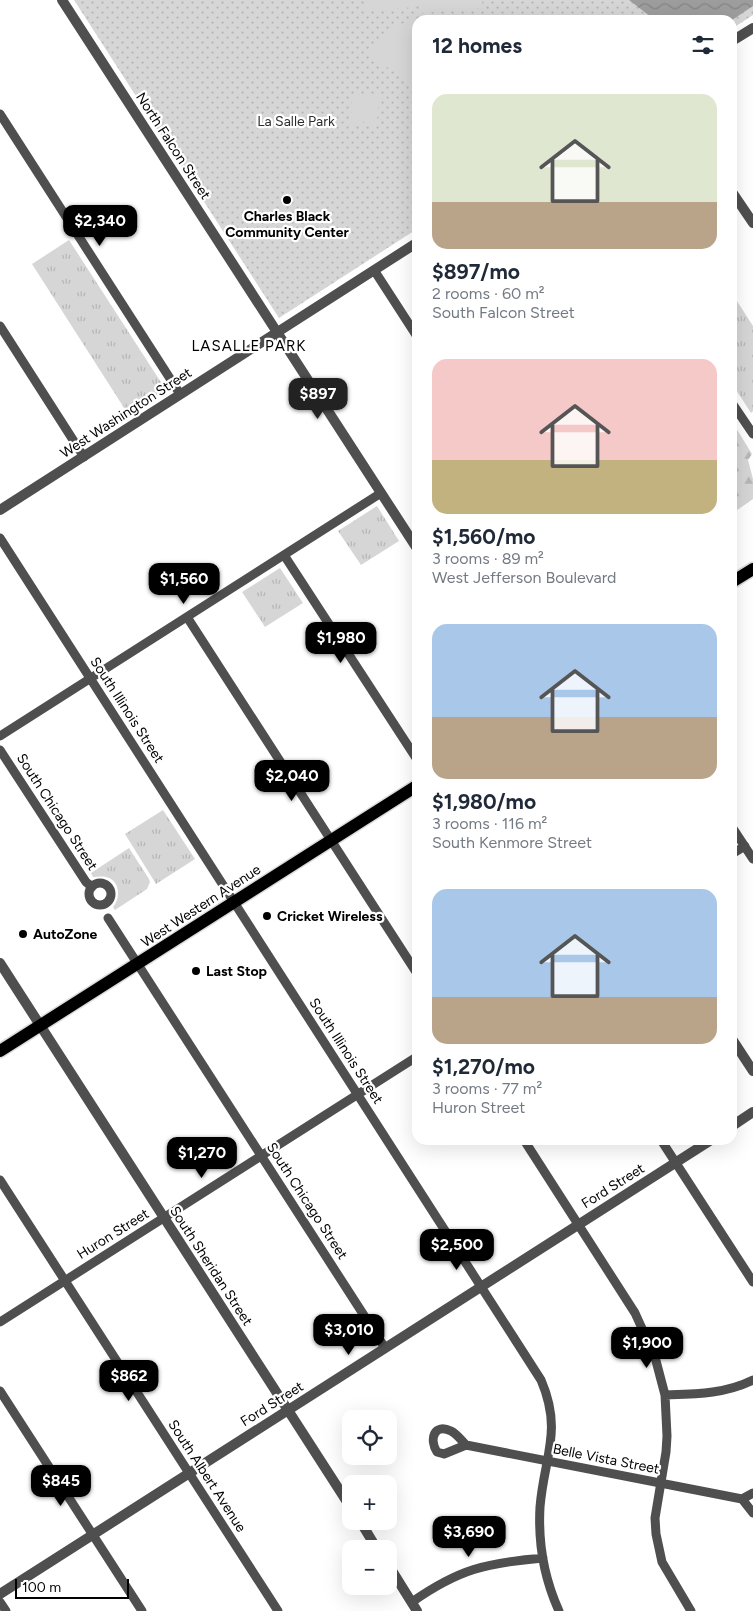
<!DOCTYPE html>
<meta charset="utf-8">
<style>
:root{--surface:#fff;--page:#f6f6f7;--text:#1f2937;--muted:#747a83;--accent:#000}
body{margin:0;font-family:Figtree,sans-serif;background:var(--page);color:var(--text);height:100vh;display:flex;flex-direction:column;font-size:19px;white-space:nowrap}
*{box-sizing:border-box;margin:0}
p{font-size:16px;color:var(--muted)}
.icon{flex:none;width:28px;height:28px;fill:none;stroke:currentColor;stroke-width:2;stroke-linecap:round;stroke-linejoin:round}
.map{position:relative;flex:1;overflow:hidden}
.side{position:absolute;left:412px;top:15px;width:325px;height:1130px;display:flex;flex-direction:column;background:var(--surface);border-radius:15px;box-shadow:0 5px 20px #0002}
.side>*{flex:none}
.controls{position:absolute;left:342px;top:1410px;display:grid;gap:10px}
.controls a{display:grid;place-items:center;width:55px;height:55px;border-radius:10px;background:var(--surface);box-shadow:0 5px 20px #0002;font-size:25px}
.scale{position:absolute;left:15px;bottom:12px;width:114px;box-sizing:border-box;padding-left:5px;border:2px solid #000;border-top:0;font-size:14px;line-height:18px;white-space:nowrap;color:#000;-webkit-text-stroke:4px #fff;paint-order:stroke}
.price{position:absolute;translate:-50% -42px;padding:0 11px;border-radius:10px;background:var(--accent);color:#fff;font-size:16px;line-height:32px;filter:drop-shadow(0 1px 2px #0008)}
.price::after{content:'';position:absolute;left:50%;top:30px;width:15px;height:11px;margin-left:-8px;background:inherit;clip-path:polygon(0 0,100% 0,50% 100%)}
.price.selected{background:#222;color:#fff}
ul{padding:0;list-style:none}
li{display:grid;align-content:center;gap:10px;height:265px;padding:0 20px}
li span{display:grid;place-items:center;height:155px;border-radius:15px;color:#555}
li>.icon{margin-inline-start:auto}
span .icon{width:90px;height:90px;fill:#fffc;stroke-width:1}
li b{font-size:21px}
h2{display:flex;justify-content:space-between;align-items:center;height:60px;padding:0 20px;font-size:21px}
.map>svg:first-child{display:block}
</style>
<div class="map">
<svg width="753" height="1611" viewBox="0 0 753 1611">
<defs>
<pattern id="grass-tufts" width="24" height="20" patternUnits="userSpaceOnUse" patternTransform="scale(1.25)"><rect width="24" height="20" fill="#d6d6d6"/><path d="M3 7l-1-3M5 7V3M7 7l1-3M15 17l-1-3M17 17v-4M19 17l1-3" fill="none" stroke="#b6b6b6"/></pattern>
<pattern id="forest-firs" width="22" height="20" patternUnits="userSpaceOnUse" patternTransform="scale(1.25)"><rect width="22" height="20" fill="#d6d6d6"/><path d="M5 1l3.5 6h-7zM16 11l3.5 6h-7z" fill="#b6b6b6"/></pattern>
<pattern id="park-dots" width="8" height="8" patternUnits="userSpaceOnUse" patternTransform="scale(1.25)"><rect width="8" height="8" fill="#d6d6d6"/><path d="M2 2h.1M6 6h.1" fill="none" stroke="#b6b6b6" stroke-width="1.8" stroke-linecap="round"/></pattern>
<pattern id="water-waves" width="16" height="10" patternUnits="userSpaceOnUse" patternTransform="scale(1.25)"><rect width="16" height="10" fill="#9d9d9d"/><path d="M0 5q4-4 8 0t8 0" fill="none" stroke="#858585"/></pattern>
</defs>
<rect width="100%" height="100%" fill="#fff"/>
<path fill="url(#grass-tufts)" d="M 69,240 L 166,390 L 128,414 L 32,264 Z
M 735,298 L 753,326 L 753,411 L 751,413 L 733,385 L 732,299 Z
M 377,506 L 399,541 L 361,565 L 338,531 Z
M 280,568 L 303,603 L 265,627 L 242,592 Z
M 163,810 L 195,859 L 156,884 L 125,834 Z
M 129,848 L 149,879 L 150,882 L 147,889 L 115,910 L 113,907 C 121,898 120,880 106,877 C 102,876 97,877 93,877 L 91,873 Z"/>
<path fill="url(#forest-firs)" d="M 733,423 L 752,454 L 748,460 L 753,479 L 753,499 L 733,513 Z"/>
<path fill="url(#park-dots)" d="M 74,0 L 753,0 L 753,15 L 733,28 L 732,20 L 418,20 L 417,229 L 279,318 Z"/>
<path fill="#d6d6d6" d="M 364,0 L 416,0 L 416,7 L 365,11 Z
M 420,0 L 482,0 L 483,8 L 421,13 Z
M 415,20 L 418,21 L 417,87 L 369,55 C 383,33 389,26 415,20 Z
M 352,95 L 365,96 L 363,124 L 351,124 Z
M 366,95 L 379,96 L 377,124 L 364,124 Z"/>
<path fill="url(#water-waves)" d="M 629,0 L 753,0 L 753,6 L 732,20 L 655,20 Z"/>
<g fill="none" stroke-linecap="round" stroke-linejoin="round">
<defs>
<path id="primary" d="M 732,582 L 753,569
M 0,1051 L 418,785"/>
</defs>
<use href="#primary" stroke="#dbdbdb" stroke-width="15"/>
<path stroke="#4f4f4f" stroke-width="9" d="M 0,114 L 180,394
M 374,270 L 418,338
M 0,326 L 84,457
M 732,403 L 753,434
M 0,538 L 541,1380 C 563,1431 544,1457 540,1507 C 538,1543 544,1578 559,1611
M 284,555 L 418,761
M 187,617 L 418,975
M 0,736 L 381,493
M 0,750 L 86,882 L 92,887
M 732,827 L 753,859
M 732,854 L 745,846
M89 894a11 11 0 1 1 22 0a11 11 0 1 1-22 0Z
M 108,918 L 385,1348
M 524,1140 L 635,1313 L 655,1357 L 665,1395 L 667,1436 L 666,1452 L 655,1518 L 656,1534 L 662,1562 L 691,1611
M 661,1140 L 753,1282
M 0,1180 L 278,1611
M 0,1322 L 418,1056
M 0,1391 L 142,1611
M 665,1395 C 695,1394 725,1394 753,1380
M 466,1445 C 461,1440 457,1434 451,1431 C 434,1423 429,1439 437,1452 L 444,1454 L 466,1445 L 742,1499 L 753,1493
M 742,1499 L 753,1513
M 0,1602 L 6,1611
M 412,1602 C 459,1569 486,1563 543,1558"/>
<path stroke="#4f4f4f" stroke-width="10" d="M 62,0 L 418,550
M 732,41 L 753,28
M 732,192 L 753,223
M 0,510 L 418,242
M 0,963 L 351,1508
M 732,1039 L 753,1071
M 732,1126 L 753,1112
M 360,1521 L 377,1549
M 389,1566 L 417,1611
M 0,1594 L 711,1140"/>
<use href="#primary" stroke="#000" stroke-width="12"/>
</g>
<g fill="#000" stroke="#fff" stroke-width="2">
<circle cx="287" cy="200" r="5"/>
<circle cx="267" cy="916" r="5"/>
<circle cx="23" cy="934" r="5"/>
<circle cx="196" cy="971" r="5"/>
</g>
<g text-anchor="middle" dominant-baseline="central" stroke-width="4.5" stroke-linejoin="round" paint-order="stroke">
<g font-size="14" fill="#2d2d2d" stroke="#fff">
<text x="296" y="121">La Salle Park</text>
</g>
<g font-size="14" fill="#000" stroke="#fff">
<text transform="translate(173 146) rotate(57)">North Falcon Street</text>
<text transform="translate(126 413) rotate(-33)">West Washington Street</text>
<text transform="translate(127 710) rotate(57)">South Illinois Street</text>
<text transform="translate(57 812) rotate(57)">South Chicago Street</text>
<text transform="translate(201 906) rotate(-33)">West Western Avenue</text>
<text transform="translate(346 1051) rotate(57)">South Illinois Street</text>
<text transform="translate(613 1186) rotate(-32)">Ford Street</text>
<text transform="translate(307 1201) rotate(57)">South Chicago Street</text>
<text transform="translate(113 1234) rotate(-32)">Huron Street</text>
<text transform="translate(211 1266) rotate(57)">South Sheridan Street</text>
<text transform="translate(272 1404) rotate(-32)">Ford Street</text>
<text transform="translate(606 1459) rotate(11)">Belle Vista Street</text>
<text transform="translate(207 1476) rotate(57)">South Albert Avenue</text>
</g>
<g font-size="14" font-weight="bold" fill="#000" stroke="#fff" text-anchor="start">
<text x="287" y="216" text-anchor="middle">Charles Black<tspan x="287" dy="16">Community Center</tspan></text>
<text x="277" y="916">Cricket Wireless</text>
<text x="33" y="934">AutoZone</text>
<text x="206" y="971">Last Stop</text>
</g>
<g font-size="15" letter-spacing="1" fill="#000" stroke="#fff">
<text x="249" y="346">LASALLE PARK</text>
</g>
</g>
</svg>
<div class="controls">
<a><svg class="icon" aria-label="locate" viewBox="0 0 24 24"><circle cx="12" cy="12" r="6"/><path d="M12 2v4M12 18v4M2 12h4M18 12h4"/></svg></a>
<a>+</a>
<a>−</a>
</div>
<div class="scale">100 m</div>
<b class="price" style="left:100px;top:247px">$2,340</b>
<b class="price selected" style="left:318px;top:420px">$897</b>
<b class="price" style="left:184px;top:605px">$1,560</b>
<b class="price" style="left:341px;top:664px">$1,980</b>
<b class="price" style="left:292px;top:802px">$2,040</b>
<b class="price" style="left:202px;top:1179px">$1,270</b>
<b class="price" style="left:457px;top:1271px">$2,500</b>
<b class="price" style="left:349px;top:1356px">$3,010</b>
<b class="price" style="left:647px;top:1369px">$1,900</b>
<b class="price" style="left:129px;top:1402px">$862</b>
<b class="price" style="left:61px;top:1507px">$845</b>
<b class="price" style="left:469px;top:1558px">$3,690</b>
<section class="side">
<h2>12 homes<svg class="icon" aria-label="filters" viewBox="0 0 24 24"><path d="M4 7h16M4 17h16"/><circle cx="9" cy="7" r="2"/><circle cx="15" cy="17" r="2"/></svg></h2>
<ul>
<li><span style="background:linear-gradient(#dfe7d0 70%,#b9a48a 0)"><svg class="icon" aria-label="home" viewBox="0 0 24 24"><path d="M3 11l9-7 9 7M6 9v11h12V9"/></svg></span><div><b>$897/mo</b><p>2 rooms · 60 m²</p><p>South Falcon Street</p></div></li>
<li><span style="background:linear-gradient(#f6c9c9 65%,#c2b280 0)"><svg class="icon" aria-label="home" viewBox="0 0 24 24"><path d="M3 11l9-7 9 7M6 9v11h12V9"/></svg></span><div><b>$1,560/mo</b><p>3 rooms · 89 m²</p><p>West Jefferson Boulevard</p></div></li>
<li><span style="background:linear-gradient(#a9c7e8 60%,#b9a48a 0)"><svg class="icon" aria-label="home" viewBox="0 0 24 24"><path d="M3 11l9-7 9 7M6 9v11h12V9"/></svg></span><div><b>$1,980/mo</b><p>3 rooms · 116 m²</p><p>South Kenmore Street</p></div></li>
<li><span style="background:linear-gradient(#a9c7e8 70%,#b9a48a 0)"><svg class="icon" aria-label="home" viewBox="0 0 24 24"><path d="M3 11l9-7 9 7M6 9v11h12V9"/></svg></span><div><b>$1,270/mo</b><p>3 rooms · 77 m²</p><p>Huron Street</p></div></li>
</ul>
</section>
</div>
